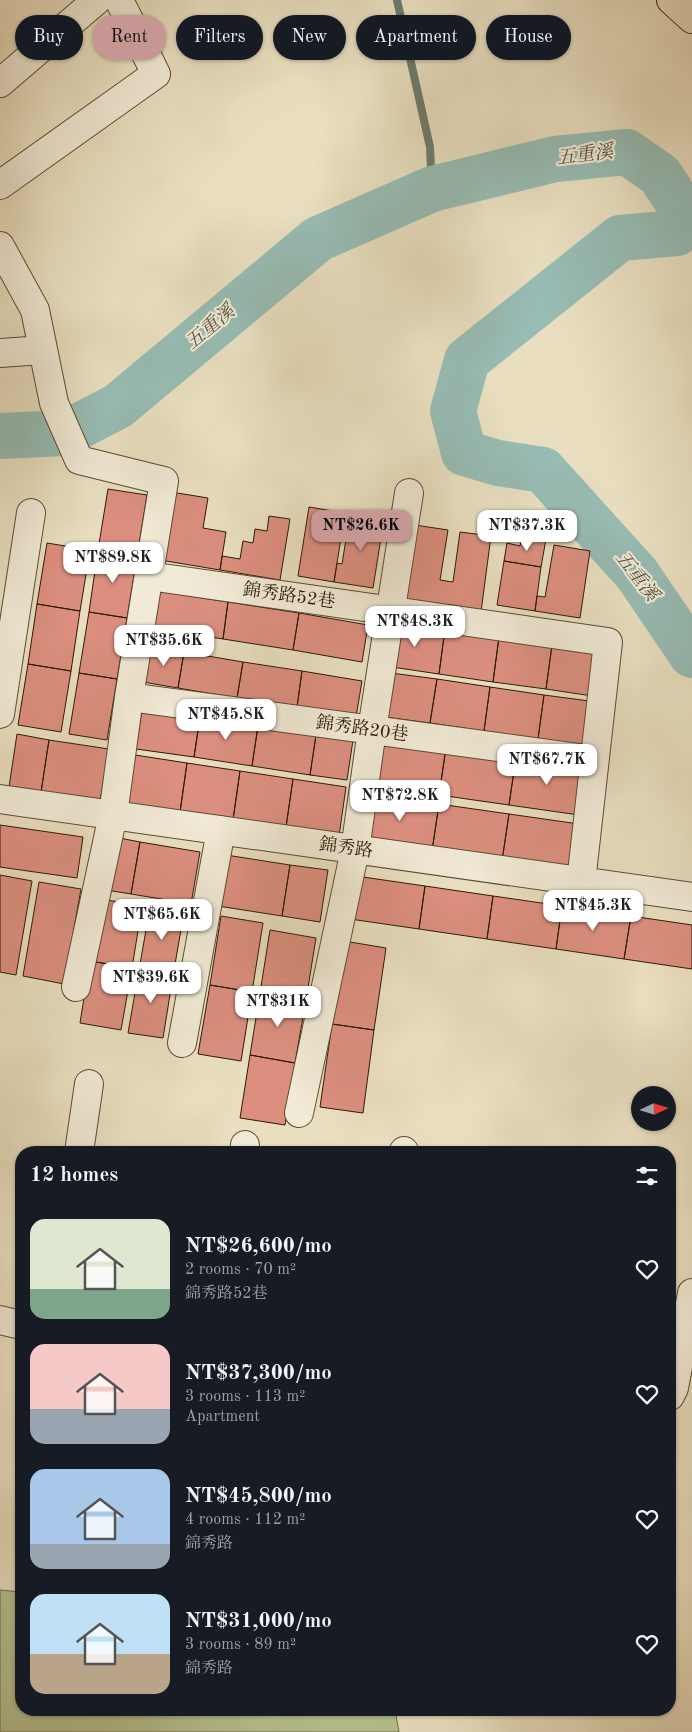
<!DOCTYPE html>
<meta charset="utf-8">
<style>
:root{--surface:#171b24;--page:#20242c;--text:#f1f3f6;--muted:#9ea1a6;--accent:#c59692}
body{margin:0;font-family:"Old Standard TT","Noto Serif TC",serif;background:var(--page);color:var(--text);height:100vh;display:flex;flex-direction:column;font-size:19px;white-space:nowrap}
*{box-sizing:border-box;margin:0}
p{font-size:16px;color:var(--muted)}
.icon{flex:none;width:28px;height:28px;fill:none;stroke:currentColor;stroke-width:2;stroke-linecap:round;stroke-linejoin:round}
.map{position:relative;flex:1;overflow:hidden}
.panel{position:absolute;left:15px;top:1146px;width:661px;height:570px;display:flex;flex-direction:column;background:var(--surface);border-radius:20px;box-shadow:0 1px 4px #0004}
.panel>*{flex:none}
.banner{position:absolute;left:15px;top:15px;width:662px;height:45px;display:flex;gap:10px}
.needle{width:32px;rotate:86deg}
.tools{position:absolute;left:631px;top:1086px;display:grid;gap:10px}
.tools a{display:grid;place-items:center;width:45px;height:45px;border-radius:50%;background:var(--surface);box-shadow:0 1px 4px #0004;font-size:25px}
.price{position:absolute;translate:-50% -42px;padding:0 11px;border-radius:10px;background:#fff;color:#222;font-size:16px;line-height:32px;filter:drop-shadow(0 1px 2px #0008)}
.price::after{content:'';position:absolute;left:50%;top:30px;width:15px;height:11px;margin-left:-8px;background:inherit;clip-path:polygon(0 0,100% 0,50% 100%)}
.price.active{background:var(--accent);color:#111}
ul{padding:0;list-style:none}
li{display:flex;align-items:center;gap:15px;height:125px;padding:0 15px}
li span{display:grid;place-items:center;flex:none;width:140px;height:100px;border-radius:15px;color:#555}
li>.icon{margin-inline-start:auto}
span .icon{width:60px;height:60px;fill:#fffc;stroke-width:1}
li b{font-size:21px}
h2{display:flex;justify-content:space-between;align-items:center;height:60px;padding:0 15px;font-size:21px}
.pill{padding:0 18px;border-radius:22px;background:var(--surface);box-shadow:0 1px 4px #0004;font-size:18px;line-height:45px}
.pill.active{background:var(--accent);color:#111}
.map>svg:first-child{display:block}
</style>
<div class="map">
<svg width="692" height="1732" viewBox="0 0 692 1732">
<rect width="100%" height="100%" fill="#e9dfc0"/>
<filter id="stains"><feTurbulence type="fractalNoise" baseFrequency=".004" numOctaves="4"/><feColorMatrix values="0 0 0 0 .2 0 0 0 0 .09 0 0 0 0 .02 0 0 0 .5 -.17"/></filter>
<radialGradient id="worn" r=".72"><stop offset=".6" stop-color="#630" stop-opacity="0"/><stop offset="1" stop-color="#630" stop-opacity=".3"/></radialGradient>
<path fill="#b6c292" stroke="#726e4c" d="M 0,1590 L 21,1592 L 21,1710 L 395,1710 L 399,1732 L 0,1732 Z"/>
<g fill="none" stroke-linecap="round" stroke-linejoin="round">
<path stroke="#6d7b6e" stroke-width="8" d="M 397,0 L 430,147 L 432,189"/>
<path stroke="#97bcb4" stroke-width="46" d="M 0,436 L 66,433 L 118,406 L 318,239 L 432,189 L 555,159 L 627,152 L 660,175 L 683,210 L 677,233 L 620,238 L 467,360 L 453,411 L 464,453 L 498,463 L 543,470 L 637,574 L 692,655"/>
</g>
<path fill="#dc8f7f" stroke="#2d1906" d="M 108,489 L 147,495 L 137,557 L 98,550 Z
M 171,492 L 208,498 L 203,528 L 226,532 L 220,570 L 160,560 Z
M 309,507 L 345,513 L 334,582 L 298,576 Z
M 350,514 L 384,519 L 373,588 L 334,582 L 337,563 L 342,564 Z
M 269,516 L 290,519 L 280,580 L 220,570 L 222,556 L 240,559 L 243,541 L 253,543 L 255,529 L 267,531 Z
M 415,525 L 448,530 L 440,580 L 453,582 L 460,532 L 491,536 L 481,612 L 404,600 Z
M 522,535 L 546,539 L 541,567 L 504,561 L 507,543 L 520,546 Z
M 47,543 L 90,550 L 80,611 L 37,604 Z
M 554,545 L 590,551 L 580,618 L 535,611 L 537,596 L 545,597 Z
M 98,550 L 137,557 L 127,618 L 89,612 Z
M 504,561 L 541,567 L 535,611 L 497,605 Z
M 158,591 L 228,602 L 223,639 L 152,628 Z
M 228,602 L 299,613 L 293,650 L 223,639 Z
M 37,604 L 80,611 L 71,671 L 28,664 Z
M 89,612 L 127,618 L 117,679 L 79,673 Z
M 299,613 L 368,625 L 362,662 L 293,650 Z
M 392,622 L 445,629 L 439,674 L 385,666 Z
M 445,629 L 499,637 L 493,682 L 439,674 Z
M 499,637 L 552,645 L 546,689 L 493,682 Z
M 552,645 L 606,652 L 599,697 L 546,689 Z
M 149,646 L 184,652 L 178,688 L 143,682 Z
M 184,652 L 243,662 L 237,698 L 178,688 Z
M 243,662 L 302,671 L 297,707 L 237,698 Z
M 28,664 L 71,671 L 61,732 L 18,725 Z
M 302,671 L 362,681 L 356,717 L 297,707 Z
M 383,672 L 437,679 L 430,723 L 377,716 Z
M 79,673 L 117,679 L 107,740 L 69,734 Z
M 437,679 L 490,687 L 484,731 L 430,723 Z
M 490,687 L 544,695 L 538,739 L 484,731 Z
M 544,695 L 597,702 L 591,747 L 538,739 Z
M 142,709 L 200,717 L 194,757 L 136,749 Z
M 200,717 L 258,726 L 252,766 L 194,757 Z
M 258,726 L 316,735 L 310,775 L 252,766 Z
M 17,734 L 49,740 L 41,792 L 9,787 Z
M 316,735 L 353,740 L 347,780 L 310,775 Z
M 376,738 L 446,748 L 439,795 L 369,785 Z
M 49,740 L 109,749 L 100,802 L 41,792 Z
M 446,748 L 516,757 L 509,805 L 439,795 Z
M 135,755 L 187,763 L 180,812 L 128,804 Z
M 516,757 L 586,768 L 579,815 L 509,805 Z
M 187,763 L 240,771 L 233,820 L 180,812 Z
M 240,771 L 293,779 L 286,827 L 233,820 Z
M 293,779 L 346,787 L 339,836 L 286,827 Z
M 369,794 L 439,804 L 432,851 L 362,841 Z
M 439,804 L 509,814 L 502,861 L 432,851 Z
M 509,814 L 579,824 L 572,871 L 502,861 Z
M 0,825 L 83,837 L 77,878 L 0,867 Z
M 109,836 L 140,842 L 131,894 L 100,889 Z
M 140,842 L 200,852 L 191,904 L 131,894 Z
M 226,855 L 290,865 L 282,916 L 218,906 Z
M 290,865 L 328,870 L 320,922 L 282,916 Z
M 0,875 L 32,881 L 16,975 L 0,972 Z
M 356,876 L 425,886 L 419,929 L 350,919 Z
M 39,882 L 81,889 L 64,984 L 23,976 Z
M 425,886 L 493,896 L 487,939 L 419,929 Z
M 493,896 L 562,906 L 556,949 L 487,939 Z
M 101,899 L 142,906 L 132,968 L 90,961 Z
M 562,906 L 631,916 L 624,959 L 556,949 Z
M 150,907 L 184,912 L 173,976 L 139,970 Z
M 221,916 L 263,923 L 252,992 L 210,985 Z
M 631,916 L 692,925 L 692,969 L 624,959 Z
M 270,930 L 316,938 L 306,1000 L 260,993 Z
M 344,941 L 386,948 L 374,1030 L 332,1024 Z
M 90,961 L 132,968 L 121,1030 L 80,1023 Z
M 139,970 L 173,976 L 163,1038 L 128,1033 Z
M 210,985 L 252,992 L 241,1061 L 198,1054 Z
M 260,993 L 306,1000 L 295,1063 L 250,1055 Z
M 332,1024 L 374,1030 L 363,1113 L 320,1107 Z
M 250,1055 L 295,1063 L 285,1125 L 240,1118 Z"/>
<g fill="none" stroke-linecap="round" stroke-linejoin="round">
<defs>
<path id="minor" d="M 0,83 L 97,0
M 0,185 L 156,74 L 119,0
M 0,246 L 35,310 L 54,403 L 79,460 L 164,481 L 129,697 L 113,815 L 76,987
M 0,353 L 43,350
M 149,576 L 608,642 L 581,882
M 129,697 L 594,760
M 0,714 L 31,513
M 0,799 L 692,897
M 182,1043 L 221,830
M 299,1113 L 355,850 L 372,730 L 409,493
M 79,1152 L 89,1084
M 244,1152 L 245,1145
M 404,1152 L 404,1151
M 0,1320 L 21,1325
M 670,1396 L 674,1388 L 692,1293"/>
<path id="major" d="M 671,0 L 692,19"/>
</defs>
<use href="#minor" stroke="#5c4a34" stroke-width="30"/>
<use href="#major" stroke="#2d1906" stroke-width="30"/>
<use href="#minor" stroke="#f1ead6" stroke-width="28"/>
<use href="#major" stroke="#e9dfc0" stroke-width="28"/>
</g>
<g text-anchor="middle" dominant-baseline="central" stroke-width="4.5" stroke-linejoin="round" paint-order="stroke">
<g font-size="18" fill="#2d1906" stroke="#f1ead6">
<text transform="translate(289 596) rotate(8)">錦秀路52巷</text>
<text transform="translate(362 729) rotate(8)">錦秀路20巷</text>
<text transform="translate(346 848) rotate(8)">錦秀路</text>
</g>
<g font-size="19" font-style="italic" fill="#525243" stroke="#f1ead6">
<text transform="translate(585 156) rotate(-7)">五重溪</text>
<text transform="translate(211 328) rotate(-40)">五重溪</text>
<text transform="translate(636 577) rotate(52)">五重溪</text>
</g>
</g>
<rect width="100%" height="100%" filter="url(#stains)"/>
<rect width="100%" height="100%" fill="url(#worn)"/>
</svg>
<div class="tools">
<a><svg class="needle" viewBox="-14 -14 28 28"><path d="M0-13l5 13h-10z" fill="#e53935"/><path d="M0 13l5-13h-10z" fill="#9ea1a6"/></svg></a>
</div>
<b class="price active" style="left:361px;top:552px">NT$26.6K</b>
<b class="price" style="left:527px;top:552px">NT$37.3K</b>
<b class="price" style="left:113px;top:584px">NT$89.8K</b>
<b class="price" style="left:415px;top:648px">NT$48.3K</b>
<b class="price" style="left:164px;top:667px">NT$35.6K</b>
<b class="price" style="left:226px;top:741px">NT$45.8K</b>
<b class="price" style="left:547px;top:786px">NT$67.7K</b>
<b class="price" style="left:400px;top:822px">NT$72.8K</b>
<b class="price" style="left:593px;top:932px">NT$45.3K</b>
<b class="price" style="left:162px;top:941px">NT$65.6K</b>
<b class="price" style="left:151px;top:1004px">NT$39.6K</b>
<b class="price" style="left:278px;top:1028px">NT$31K</b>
<div class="banner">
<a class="pill">Buy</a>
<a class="pill active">Rent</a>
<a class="pill">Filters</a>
<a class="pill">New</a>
<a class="pill">Apartment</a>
<a class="pill">House</a>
</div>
<section class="panel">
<h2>12 homes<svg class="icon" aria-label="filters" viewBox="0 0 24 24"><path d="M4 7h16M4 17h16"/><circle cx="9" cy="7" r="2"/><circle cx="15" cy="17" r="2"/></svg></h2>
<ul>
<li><span style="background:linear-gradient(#dfe7d0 70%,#7fa58c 0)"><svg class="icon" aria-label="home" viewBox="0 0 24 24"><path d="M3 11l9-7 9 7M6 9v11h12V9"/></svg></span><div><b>NT$26,600/mo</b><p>2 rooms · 70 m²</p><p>錦秀路52巷</p></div><svg class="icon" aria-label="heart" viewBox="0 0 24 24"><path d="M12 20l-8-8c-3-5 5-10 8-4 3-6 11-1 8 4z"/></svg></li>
<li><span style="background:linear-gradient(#f6c9c9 65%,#9aa5b1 0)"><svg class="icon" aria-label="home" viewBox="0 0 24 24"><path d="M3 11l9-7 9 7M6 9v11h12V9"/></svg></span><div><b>NT$37,300/mo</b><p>3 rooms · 113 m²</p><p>Apartment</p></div><svg class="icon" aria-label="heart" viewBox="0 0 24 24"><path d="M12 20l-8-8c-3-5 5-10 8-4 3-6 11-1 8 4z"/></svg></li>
<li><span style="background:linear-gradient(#a9c7e8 75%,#9aa5b1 0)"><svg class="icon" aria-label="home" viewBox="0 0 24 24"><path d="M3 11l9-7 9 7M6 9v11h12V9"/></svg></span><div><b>NT$45,800/mo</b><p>4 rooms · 112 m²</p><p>錦秀路</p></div><svg class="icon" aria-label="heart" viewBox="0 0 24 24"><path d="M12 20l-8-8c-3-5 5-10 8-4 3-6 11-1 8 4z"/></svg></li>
<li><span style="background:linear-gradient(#bfe0f5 60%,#b9a48a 0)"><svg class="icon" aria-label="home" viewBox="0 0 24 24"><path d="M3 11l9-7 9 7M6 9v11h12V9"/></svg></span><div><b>NT$31,000/mo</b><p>3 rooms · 89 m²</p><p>錦秀路</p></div><svg class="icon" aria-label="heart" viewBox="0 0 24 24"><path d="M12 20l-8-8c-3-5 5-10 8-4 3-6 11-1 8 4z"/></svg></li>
</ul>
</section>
</div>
